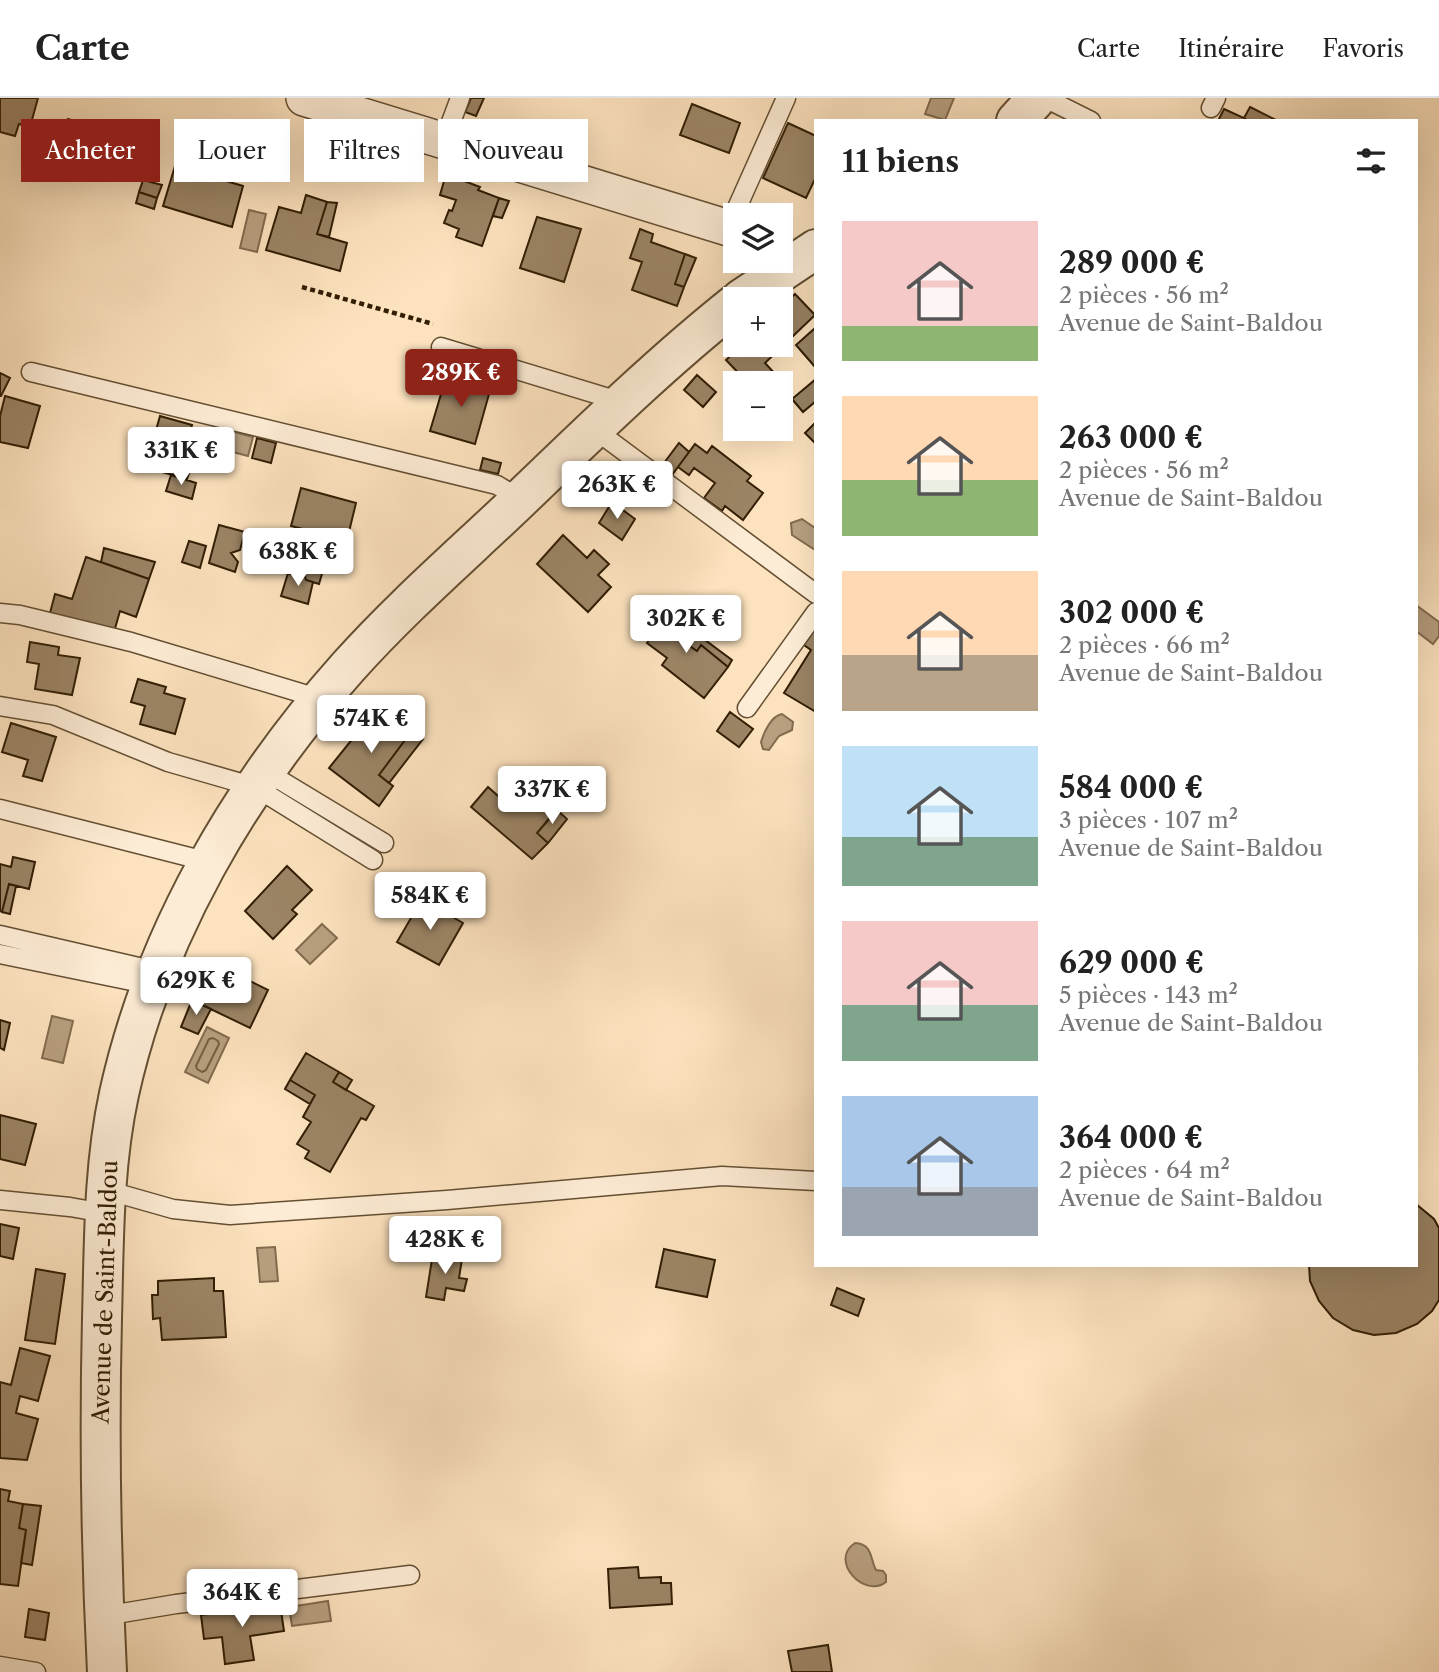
<!DOCTYPE html>
<html lang="fr">
<meta charset="utf-8">
<style>
:root{--surface:#fff;--page:#f6f6f6;--text:#222;--muted:#767676;--line:#e0e0e0;--accent:#8f2418}
body{margin:0;font-family:"Libre Caslon Text",serif;background:var(--page);color:var(--text);height:100vh;display:flex;flex-direction:column;font-size:26px;white-space:nowrap}
*{box-sizing:border-box;margin:0}
p{font-size:23px;color:var(--muted)}
.icon{flex:none;width:38px;height:38px;fill:none;stroke:currentColor;stroke-width:2;stroke-linecap:round;stroke-linejoin:round}
.map{position:relative;flex:1;overflow:hidden}
.sheet{position:absolute;left:814px;top:21px;width:604px;height:1148px;display:flex;flex-direction:column;background:var(--surface);border-radius:0px;box-shadow:0 7px 28px #0002}
.sheet>*{flex:none}
.top-card{position:absolute;left:21px;top:21px;width:665px;height:63px;display:flex;gap:14px}
.fabs{position:absolute;left:723px;top:105px;display:grid;gap:14px}
.fabs a{display:grid;place-items:center;width:70px;height:70px;border-radius:0px;background:var(--surface);box-shadow:0 7px 28px #0002;font-size:35px}
.price{position:absolute;translate:-50% -60px;padding:0 16px;border-radius:7px;background:#fff;color:#222;font-size:23px;line-height:46px;filter:drop-shadow(0 2px 4px #0008)}
.price::after{content:'';position:absolute;left:50%;top:42px;width:21px;height:16px;margin-left:-10px;background:inherit;clip-path:polygon(0 0,100% 0,50% 100%)}
.price.selected{background:var(--accent);color:#fff}
ul{padding:0;list-style:none}
li{display:flex;align-items:center;gap:21px;height:175px;padding:0 28px}
li span{display:grid;place-items:center;flex:none;width:196px;height:140px;border-radius:0px;color:#555}
li>.icon{margin-inline-start:auto}
span .icon{width:84px;height:84px;fill:#fffc;stroke-width:1}
li b{font-size:30px}
h2{display:flex;justify-content:space-between;align-items:center;height:84px;padding:0 28px;font-size:30px}
.pill{padding:0 24px;border-radius:0px;background:var(--surface);box-shadow:0 7px 28px #0002;font-size:24px;line-height:63px}
.pill.selected{background:var(--accent);color:#fff}
header{display:flex;align-items:center;gap:42px;box-sizing:border-box;height:98px;padding:0 35px;background:var(--surface);border-bottom:2px solid var(--line)}
header strong{font-size:33px}
nav{display:flex;gap:38px;margin-inline-start:auto;font-size:24px}
.map>svg:first-child{display:block}
</style>
<header>
<strong>Carte</strong>
<nav><a>Carte</a><a>Itinéraire</a><a>Favoris</a></nav>
</header>
<div class="map">
<svg width="1439" height="1574" viewBox="0 0 1439 1574">
<rect width="100%" height="100%" fill="#fce2be"/>
<filter id="stains"><feTurbulence type="fractalNoise" baseFrequency=".00286" numOctaves="4"/><feColorMatrix values="0 0 0 0 .2 0 0 0 0 .09 0 0 0 0 .02 0 0 0 .5 -.17"/></filter>
<radialGradient id="worn" r=".72"><stop offset=".6" stop-color="#630" stop-opacity="0"/><stop offset="1" stop-color="#630" stop-opacity=".3"/></radialGradient>
<path fill="#b79f7f" stroke="#826b4e" stroke-width="2" d="M 931,0 L 954,0 L 945,22 L 925,16 Z
M 249,112 L 266,116 L 257,154 L 240,150 Z
M 215,329 L 253,339 L 248,358 L 210,348 Z
M 802,421 L 815,430 L 815,452 L 792,437 L 791,425 Z
M 1416,507 L 1439,524 L 1439,538 L 1433,546 L 1416,533 Z
M 782,616 L 793,624 L 792,632 L 779,638 L 769,652 L 763,651 L 761,644 C 764,634 771,618 782,616 Z
M 322,826 L 337,840 L 310,866 L 296,852 Z
M 52,918 L 73,923 L 63,965 L 42,960 Z
M 207,929 L 229,940 L 208,985 L 185,974 Z
M 275,1149 L 278,1183 L 260,1184 L 257,1150 Z
M 855,1445 C 873,1446 870,1461 876,1472 L 883,1473 L 886,1477 L 886,1484 C 865,1501 828,1463 855,1445 Z
M 328,1503 L 331,1523 L 292,1528 L 289,1509 Z"/>
<g fill="none" stroke-linecap="round" stroke-linejoin="round">
<path stroke="#745e42" stroke-width="2" d="M 213,940 L 218,943 L 219,946 L 206,972 L 202,974 L 197,971 L 196,968 L 209,941 Z"/>
</g>
<path fill="#9b8465" stroke="#321e04" stroke-width="2" d="M 0,0 L 38,0 L 30,29 L 19,26 L 15,38 L 0,34 Z
M 471,0 L 484,0 L 476,18 L 465,14 Z
M 692,6 L 740,25 L 729,55 L 680,37 Z
M 1250,9 L 1278,23 L 1248,23 L 1244,20 Z
M 1224,11 L 1244,20 L 1248,23 L 1218,23 Z
M 68,21 L 100,31 L 88,77 L 55,62 Z
M 788,25 L 816,38 L 816,79 L 806,100 L 763,80 Z
M 100,31 L 115,34 L 107,57 L 94,54 Z
M 175,68 L 243,88 L 232,129 L 163,108 Z
M 446,76 L 480,89 L 478,92 L 499,100 L 482,148 L 456,139 L 459,131 L 444,125 L 449,112 L 452,113 L 456,102 L 440,97 Z
M 143,82 L 162,87 L 157,100 L 139,94 Z
M 139,94 L 157,100 L 154,111 L 136,105 Z
M 306,97 L 327,104 L 317,136 L 347,145 L 340,173 L 266,152 L 279,109 L 301,115 Z
M 499,100 L 509,103 L 502,120 L 493,118 Z
M 327,104 L 337,105 L 329,139 L 317,136 Z
M 537,119 L 581,131 L 564,184 L 520,170 Z
M 640,131 L 653,136 L 651,144 L 685,156 L 675,186 L 684,189 L 677,208 L 632,192 L 642,164 L 630,160 Z
M 685,156 L 696,160 L 684,189 L 675,186 Z
M 795,196 L 815,217 L 765,265 L 788,290 L 780,297 L 780,285 L 748,285 L 726,262 L 742,247 L 780,247 L 780,210 Z
M 814,231 L 816,232 L 816,270 L 796,247 Z
M 477,265 L 509,274 L 504,292 L 472,283 Z
M 0,275 L 10,280 L 1,298 L 0,298 Z
M 447,276 L 491,289 L 475,346 L 430,333 Z
M 697,277 L 716,294 L 703,309 L 684,292 Z
M 816,281 L 816,303 L 803,314 L 792,301 Z
M 5,298 L 40,308 L 28,350 L 0,344 L 0,318 Z
M 160,318 L 192,327 L 183,357 L 194,360 L 187,381 L 155,372 L 157,364 L 148,361 Z
M 816,324 L 816,346 L 805,335 Z
M 257,340 L 276,345 L 271,365 L 252,360 Z
M 679,345 L 689,354 L 672,377 L 661,369 Z
M 695,346 L 707,355 L 712,348 L 751,378 L 747,383 L 763,395 L 743,422 L 725,408 L 722,413 L 704,400 L 715,385 L 694,370 L 689,377 L 678,369 Z
M 483,360 L 501,365 L 498,376 L 480,372 Z
M 171,377 L 196,385 L 192,401 L 166,393 Z
M 301,390 L 356,405 L 347,442 L 291,428 Z
M 612,404 L 635,421 L 622,442 L 599,425 Z
M 219,427 L 245,434 L 240,452 L 231,455 L 238,464 L 235,474 L 209,465 Z
M 563,437 L 587,460 L 594,452 L 609,466 L 598,477 L 611,489 L 588,514 L 537,466 Z
M 189,443 L 206,448 L 200,470 L 182,464 Z
M 289,449 L 327,459 L 319,486 L 306,482 L 303,472 L 297,478 L 282,474 Z
M 104,450 L 155,464 L 149,481 L 101,464 Z
M 86,459 L 149,481 L 136,519 L 120,513 L 114,534 L 50,515 L 55,496 L 72,501 Z
M 303,472 L 306,482 L 313,484 L 308,506 L 281,498 L 288,475 L 297,478 Z
M 672,509 L 693,524 L 681,542 L 697,553 L 701,547 L 728,569 L 704,600 L 662,567 L 667,560 L 647,545 Z
M 816,523 L 816,614 L 784,595 L 811,552 L 801,545 Z
M 689,530 L 732,562 L 728,569 L 701,547 L 697,553 L 681,542 Z
M 30,544 L 59,549 L 58,557 L 80,560 L 72,597 L 35,591 L 39,566 L 27,564 Z
M 138,581 L 166,589 L 164,595 L 185,601 L 175,636 L 140,626 L 145,608 L 131,604 Z
M 379,608 L 411,634 L 379,677 L 393,688 L 379,708 L 329,670 Z
M 730,614 L 753,631 L 739,649 L 717,633 Z
M 11,625 L 56,639 L 42,683 L 23,678 L 28,662 L 2,654 Z
M 411,634 L 423,641 L 389,685 L 379,677 Z
M 537,670 L 569,697 L 537,735 L 548,745 L 532,761 L 471,709 L 488,689 L 507,706 Z
M 557,712 L 567,721 L 548,745 L 537,735 Z
M 13,759 L 35,764 L 29,791 L 9,786 L 2,814 L 0,813 L 0,766 L 11,769 Z
M 287,768 L 312,792 L 292,812 L 297,816 L 273,841 L 245,813 Z
M 9,786 L 16,788 L 10,816 L 2,814 Z
M 422,801 L 463,825 L 439,867 L 397,844 Z
M 240,878 L 268,892 L 250,930 L 192,902 L 203,880 L 232,895 Z
M 192,902 L 211,911 L 198,936 L 181,929 Z
M 0,922 L 10,925 L 4,952 L 0,950 Z
M 306,955 L 339,974 L 333,984 L 374,1008 L 366,1022 L 361,1020 L 330,1074 L 305,1060 L 309,1053 L 297,1046 L 311,1024 L 303,1019 L 315,997 L 290,982 Z
M 339,974 L 352,982 L 346,992 L 333,984 Z
M 290,982 L 315,997 L 310,1006 L 285,991 Z
M 0,1017 L 36,1026 L 25,1067 L 0,1061 Z
M 1416,1106 L 1434,1121 L 1439,1130 L 1439,1202 L 1432,1213 L 1417,1226 L 1396,1235 L 1374,1237 L 1353,1232 L 1333,1220 L 1319,1203 L 1310,1183 L 1309,1167 L 1416,1167 Z
M 0,1126 L 19,1130 L 13,1161 L 0,1158 Z
M 664,1151 L 715,1162 L 707,1199 L 656,1189 Z
M 433,1155 L 462,1161 L 459,1180 L 467,1181 L 464,1193 L 446,1190 L 444,1202 L 426,1199 Z
M 36,1171 L 65,1176 L 55,1246 L 25,1242 Z
M 214,1180 L 214,1193 L 223,1193 L 226,1239 L 162,1242 L 160,1220 L 153,1221 L 152,1197 L 158,1197 L 158,1183 Z
M 837,1190 L 864,1201 L 858,1218 L 831,1207 Z
M 20,1250 L 50,1258 L 38,1303 L 20,1298 L 16,1315 L 38,1321 L 27,1362 L 0,1360 L 0,1284 L 11,1287 Z
M 0,1391 L 10,1393 L 8,1403 L 23,1406 L 19,1430 L 26,1432 L 18,1488 L 0,1486 Z
M 23,1406 L 41,1408 L 32,1467 L 21,1465 L 26,1432 L 19,1430 Z
M 638,1469 L 639,1480 L 661,1479 L 661,1485 L 671,1485 L 672,1506 L 610,1510 L 608,1471 Z
M 280,1506 L 284,1533 L 250,1538 L 254,1562 L 225,1566 L 222,1539 L 204,1541 L 201,1517 Z
M 29,1511 L 49,1515 L 45,1542 L 25,1539 Z
M 828,1547 L 832,1574 L 792,1574 L 788,1553 Z"/>
<g fill="none" stroke-linecap="round" stroke-linejoin="round">
<defs>
<path id="service" d="M 1045,0 L 1091,23
M 1211,10 L 1216,0
M 444,43 L 460,0
M 728,130 L 786,0
M 441,249 L 622,304
M 31,274 L 497,387 L 520,401
M 594,331 L 816,496
M 0,515 L 20,517 L 131,544 L 321,601
M 0,608 L 53,617 L 168,664 L 255,689 L 373,762
M 747,610 L 816,514
M 265,673 L 384,745
M 0,711 L 209,764
M 0,837 L 156,873
M 0,856 L 151,887
M 106,1092 L 173,1111 L 230,1117 L 447,1102 L 722,1078 L 816,1083
M 0,1102 L 70,1109 L 104,1115
M 104,1518 L 176,1506 L 410,1477
M 0,1568 L 36,1574"/>
<path id="minor" d="M 304,0 L 735,132"/>
<path id="tertiary" d="M 1016,23 L 1037,0
M 741,201 L 816,151
M 107,1574 C 101,1456 99,1339 102,1220 C 104,1146 103,1070 119,996 C 154,837 240,690 348,569 C 398,513 455,463 509,412 C 582,342 656,269 735,206"/>
</defs>
<use href="#service" stroke="#644f32" stroke-width="21"/>
<use href="#minor" stroke="#644f32" stroke-width="38"/>
<use href="#tertiary" stroke="#644f32" stroke-width="42"/>
<path stroke="#321e04" stroke-width="4.5" stroke-dasharray="5 3.5" stroke-linecap="butt" d="M 302,189 L 433,226"/>
<use href="#service" stroke="#fdecd5" stroke-width="18"/>
<use href="#minor" stroke="#fdecd5" stroke-width="35"/>
<use href="#tertiary" stroke="#fdecd5" stroke-width="38"/>
</g>
<g text-anchor="middle" dominant-baseline="central" stroke-width="7" stroke-linejoin="round" paint-order="stroke">
<g font-size="23" fill="#321e04" stroke="#fdecd5">
<text transform="translate(105 1194) rotate(-88)">Avenue de Saint-Baldou</text>
</g>
</g>
<rect width="100%" height="100%" filter="url(#stains)"/>
<rect width="100%" height="100%" fill="url(#worn)"/>
</svg>
<div class="fabs">
<a><svg class="icon" aria-label="layers" viewBox="0 0 24 24"><path d="M12 4l9 5-9 5-9-5zM3 14l9 5 9-5"/></svg></a>
<a>+</a>
<a>−</a>
</div>
<b class="price selected" style="left:461px;top:311px">289K €</b>
<b class="price" style="left:181px;top:389px">331K €</b>
<b class="price" style="left:617px;top:423px">263K €</b>
<b class="price" style="left:298px;top:490px">638K €</b>
<b class="price" style="left:686px;top:557px">302K €</b>
<b class="price" style="left:371px;top:657px">574K €</b>
<b class="price" style="left:552px;top:728px">337K €</b>
<b class="price" style="left:430px;top:834px">584K €</b>
<b class="price" style="left:196px;top:919px">629K €</b>
<b class="price" style="left:445px;top:1178px">428K €</b>
<b class="price" style="left:242px;top:1531px">364K €</b>
<div class="top-card">
<a class="pill selected">Acheter</a>
<a class="pill">Louer</a>
<a class="pill">Filtres</a>
<a class="pill">Nouveau</a>
</div>
<section class="sheet">
<h2>11 biens<svg class="icon" aria-label="filters" viewBox="0 0 24 24"><path d="M4 7h16M4 17h16"/><circle cx="9" cy="7" r="2"/><circle cx="15" cy="17" r="2"/></svg></h2>
<ul>
<li><span style="background:linear-gradient(#f6c9c9 75%,#8fb573 0)"><svg class="icon" aria-label="home" viewBox="0 0 24 24"><path d="M3 11l9-7 9 7M6 9v11h12V9"/></svg></span><div><b>289 000 €</b><p>2 pièces · 56 m²</p><p>Avenue de Saint-Baldou</p></div></li>
<li><span style="background:linear-gradient(#ffd9b3 60%,#8fb573 0)"><svg class="icon" aria-label="home" viewBox="0 0 24 24"><path d="M3 11l9-7 9 7M6 9v11h12V9"/></svg></span><div><b>263 000 €</b><p>2 pièces · 56 m²</p><p>Avenue de Saint-Baldou</p></div></li>
<li><span style="background:linear-gradient(#ffd9b3 60%,#b9a48a 0)"><svg class="icon" aria-label="home" viewBox="0 0 24 24"><path d="M3 11l9-7 9 7M6 9v11h12V9"/></svg></span><div><b>302 000 €</b><p>2 pièces · 66 m²</p><p>Avenue de Saint-Baldou</p></div></li>
<li><span style="background:linear-gradient(#bfe0f5 65%,#7fa58c 0)"><svg class="icon" aria-label="home" viewBox="0 0 24 24"><path d="M3 11l9-7 9 7M6 9v11h12V9"/></svg></span><div><b>584 000 €</b><p>3 pièces · 107 m²</p><p>Avenue de Saint-Baldou</p></div></li>
<li><span style="background:linear-gradient(#f6c9c9 60%,#7fa58c 0)"><svg class="icon" aria-label="home" viewBox="0 0 24 24"><path d="M3 11l9-7 9 7M6 9v11h12V9"/></svg></span><div><b>629 000 €</b><p>5 pièces · 143 m²</p><p>Avenue de Saint-Baldou</p></div></li>
<li><span style="background:linear-gradient(#a9c7e8 65%,#9aa5b1 0)"><svg class="icon" aria-label="home" viewBox="0 0 24 24"><path d="M3 11l9-7 9 7M6 9v11h12V9"/></svg></span><div><b>364 000 €</b><p>2 pièces · 64 m²</p><p>Avenue de Saint-Baldou</p></div></li>
</ul>
</section>
</div>
